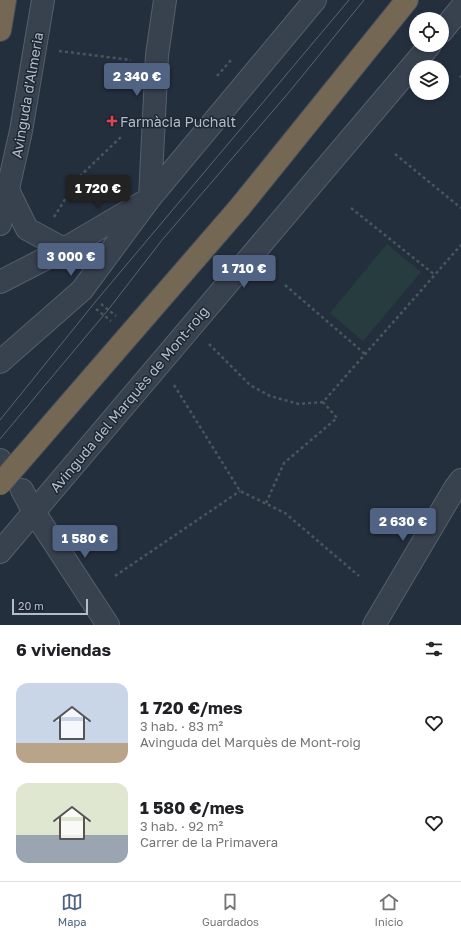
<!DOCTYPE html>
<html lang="es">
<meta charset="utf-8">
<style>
:root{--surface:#fff;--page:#f6f6f6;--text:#202124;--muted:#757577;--line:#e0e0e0;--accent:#506383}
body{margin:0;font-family:"Golos Text",sans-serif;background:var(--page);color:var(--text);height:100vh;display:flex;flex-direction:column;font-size:15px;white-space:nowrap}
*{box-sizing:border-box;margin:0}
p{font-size:13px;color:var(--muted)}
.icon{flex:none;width:22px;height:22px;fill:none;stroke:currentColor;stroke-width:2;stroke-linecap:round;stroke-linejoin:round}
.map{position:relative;height:625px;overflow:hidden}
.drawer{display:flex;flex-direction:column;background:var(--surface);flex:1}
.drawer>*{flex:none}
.fabs{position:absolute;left:409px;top:12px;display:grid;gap:8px}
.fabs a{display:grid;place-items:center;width:40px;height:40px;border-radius:50%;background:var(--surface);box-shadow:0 2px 6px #0003;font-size:20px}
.scale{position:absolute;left:12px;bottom:10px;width:76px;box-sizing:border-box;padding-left:4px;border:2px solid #b4bcc9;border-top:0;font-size:11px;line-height:14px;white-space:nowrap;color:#b4bcc9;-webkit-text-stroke:3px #1d2633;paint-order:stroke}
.price{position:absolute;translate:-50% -34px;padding:0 9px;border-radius:4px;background:var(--accent);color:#fff;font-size:13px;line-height:26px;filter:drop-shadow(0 1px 2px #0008)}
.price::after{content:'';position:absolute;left:50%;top:24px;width:12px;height:9px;margin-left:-6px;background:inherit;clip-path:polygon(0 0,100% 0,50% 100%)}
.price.selected{background:#222;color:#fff}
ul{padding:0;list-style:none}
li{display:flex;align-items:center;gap:12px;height:100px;padding:0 16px}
li span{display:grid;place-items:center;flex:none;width:112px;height:80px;border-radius:12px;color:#555}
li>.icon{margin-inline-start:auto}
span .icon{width:48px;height:48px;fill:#fffc;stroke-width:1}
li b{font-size:17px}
h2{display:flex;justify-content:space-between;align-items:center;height:48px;padding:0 16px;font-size:17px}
.tab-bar{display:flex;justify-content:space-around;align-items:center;height:56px;border-top:1px solid var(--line);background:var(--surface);font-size:11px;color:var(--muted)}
.tab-bar a{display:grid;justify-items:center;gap:2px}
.tab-bar .selected{color:var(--accent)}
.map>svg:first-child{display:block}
</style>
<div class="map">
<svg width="461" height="625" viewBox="0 0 461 625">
<rect width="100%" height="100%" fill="#242f3e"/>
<path fill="#263c3f" d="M 387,244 L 421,272 L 363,341 L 330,313 Z"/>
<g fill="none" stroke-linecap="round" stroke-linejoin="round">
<defs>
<path id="minor" d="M 442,31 L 461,8
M 8,190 L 27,229 L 64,249
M 150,198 L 157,55 L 165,0
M 0,224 L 21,131 L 43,0
M 0,282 L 64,249 L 142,203
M 0,362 L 82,290 L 150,198 L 315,0
M 0,460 L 1,462
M 22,490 L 34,512 L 108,625
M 0,552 L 430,45
M 374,625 L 455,488 L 461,480"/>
<path id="highway" d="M 0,30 L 5,0
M 240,207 L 407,0"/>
</defs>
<use href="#minor" stroke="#565f6c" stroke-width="24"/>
<use href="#highway" stroke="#434c59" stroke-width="24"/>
<path stroke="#44595c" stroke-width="2.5" stroke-dasharray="3 3" stroke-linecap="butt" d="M 59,51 L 131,60
M 217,76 L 232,59
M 460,76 L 461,77
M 395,154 L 461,208
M 351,208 L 435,275
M 54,217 L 79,177 L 121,137
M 285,285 L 365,354
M 101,304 L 116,316
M 96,309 L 111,321
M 209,344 L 250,385 L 270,396 L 299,404 L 323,402 L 461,245
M 174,385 L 240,491 L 285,513 L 359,576
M 266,503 L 284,463 L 337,418 L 323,402
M 115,576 L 240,491"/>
<use href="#minor" stroke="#38414e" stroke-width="22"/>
<use href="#highway" stroke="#746855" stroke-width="22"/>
<path stroke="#5a6575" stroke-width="1" d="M 0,420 L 96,301 L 349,0
M 0,439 L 108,310 L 162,240 L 290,91 L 364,0"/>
<defs>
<path id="highway-bridge" d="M 0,484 L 240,207"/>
</defs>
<use href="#highway-bridge" stroke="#434c59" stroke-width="24" stroke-linecap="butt"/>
<use href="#highway-bridge" stroke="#746855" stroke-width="22"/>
</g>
<path fill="#e0444e" stroke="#1d2633" stroke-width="1.5" d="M110 115h4v4h4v4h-4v4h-4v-4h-4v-4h4z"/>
<g text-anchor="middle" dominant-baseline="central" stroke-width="3" stroke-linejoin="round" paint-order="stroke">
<g font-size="14" fill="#b4bcc9" stroke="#1d2633">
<text transform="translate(27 95) rotate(-80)">Avinguda d'Almeria</text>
<text transform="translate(129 399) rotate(-50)">Avinguda del Marquès de Mont-roig</text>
</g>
<g font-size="14" fill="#b4bcc9" stroke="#1d2633" text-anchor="start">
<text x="120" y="121">Farmàcia Puchalt</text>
</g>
</g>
</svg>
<div class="fabs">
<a><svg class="icon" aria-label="locate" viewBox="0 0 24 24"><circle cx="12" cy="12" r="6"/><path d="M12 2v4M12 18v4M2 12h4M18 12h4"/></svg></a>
<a><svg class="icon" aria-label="layers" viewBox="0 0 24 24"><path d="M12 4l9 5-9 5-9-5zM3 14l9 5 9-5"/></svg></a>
</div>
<div class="scale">20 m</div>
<b class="price" style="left:137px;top:97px">2 340 €</b>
<b class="price selected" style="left:98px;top:209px">1 720 €</b>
<b class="price" style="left:71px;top:277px">3 000 €</b>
<b class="price" style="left:244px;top:289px">1 710 €</b>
<b class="price" style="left:403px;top:542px">2 630 €</b>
<b class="price" style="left:85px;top:559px">1 580 €</b>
</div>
<section class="drawer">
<h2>6 viviendas<svg class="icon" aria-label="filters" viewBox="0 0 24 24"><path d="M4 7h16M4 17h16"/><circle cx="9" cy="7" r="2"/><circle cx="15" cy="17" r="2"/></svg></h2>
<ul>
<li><span style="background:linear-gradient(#c9d6e8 75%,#b9a48a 0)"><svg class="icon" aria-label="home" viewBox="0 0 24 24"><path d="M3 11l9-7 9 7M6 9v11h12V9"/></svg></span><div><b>1 720 €/mes</b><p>3 hab. · 83 m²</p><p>Avinguda del Marquès de Mont-roig</p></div><svg class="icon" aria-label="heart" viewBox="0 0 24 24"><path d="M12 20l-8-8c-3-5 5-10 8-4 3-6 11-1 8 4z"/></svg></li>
<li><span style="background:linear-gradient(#dfe7d0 65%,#9aa5b1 0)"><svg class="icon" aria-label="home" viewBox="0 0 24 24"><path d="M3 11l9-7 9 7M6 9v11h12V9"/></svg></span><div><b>1 580 €/mes</b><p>3 hab. · 92 m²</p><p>Carrer de la Primavera</p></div><svg class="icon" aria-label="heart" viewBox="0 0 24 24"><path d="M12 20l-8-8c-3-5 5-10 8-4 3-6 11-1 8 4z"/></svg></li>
</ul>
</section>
<nav class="tab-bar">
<a class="selected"><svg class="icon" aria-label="map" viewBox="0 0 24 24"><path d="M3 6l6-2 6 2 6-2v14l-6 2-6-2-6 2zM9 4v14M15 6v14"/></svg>Mapa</a>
<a><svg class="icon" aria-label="saved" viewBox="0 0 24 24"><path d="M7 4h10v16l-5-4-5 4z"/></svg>Guardados</a>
<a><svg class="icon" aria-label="home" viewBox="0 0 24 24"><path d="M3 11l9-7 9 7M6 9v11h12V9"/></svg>Inicio</a>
</nav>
